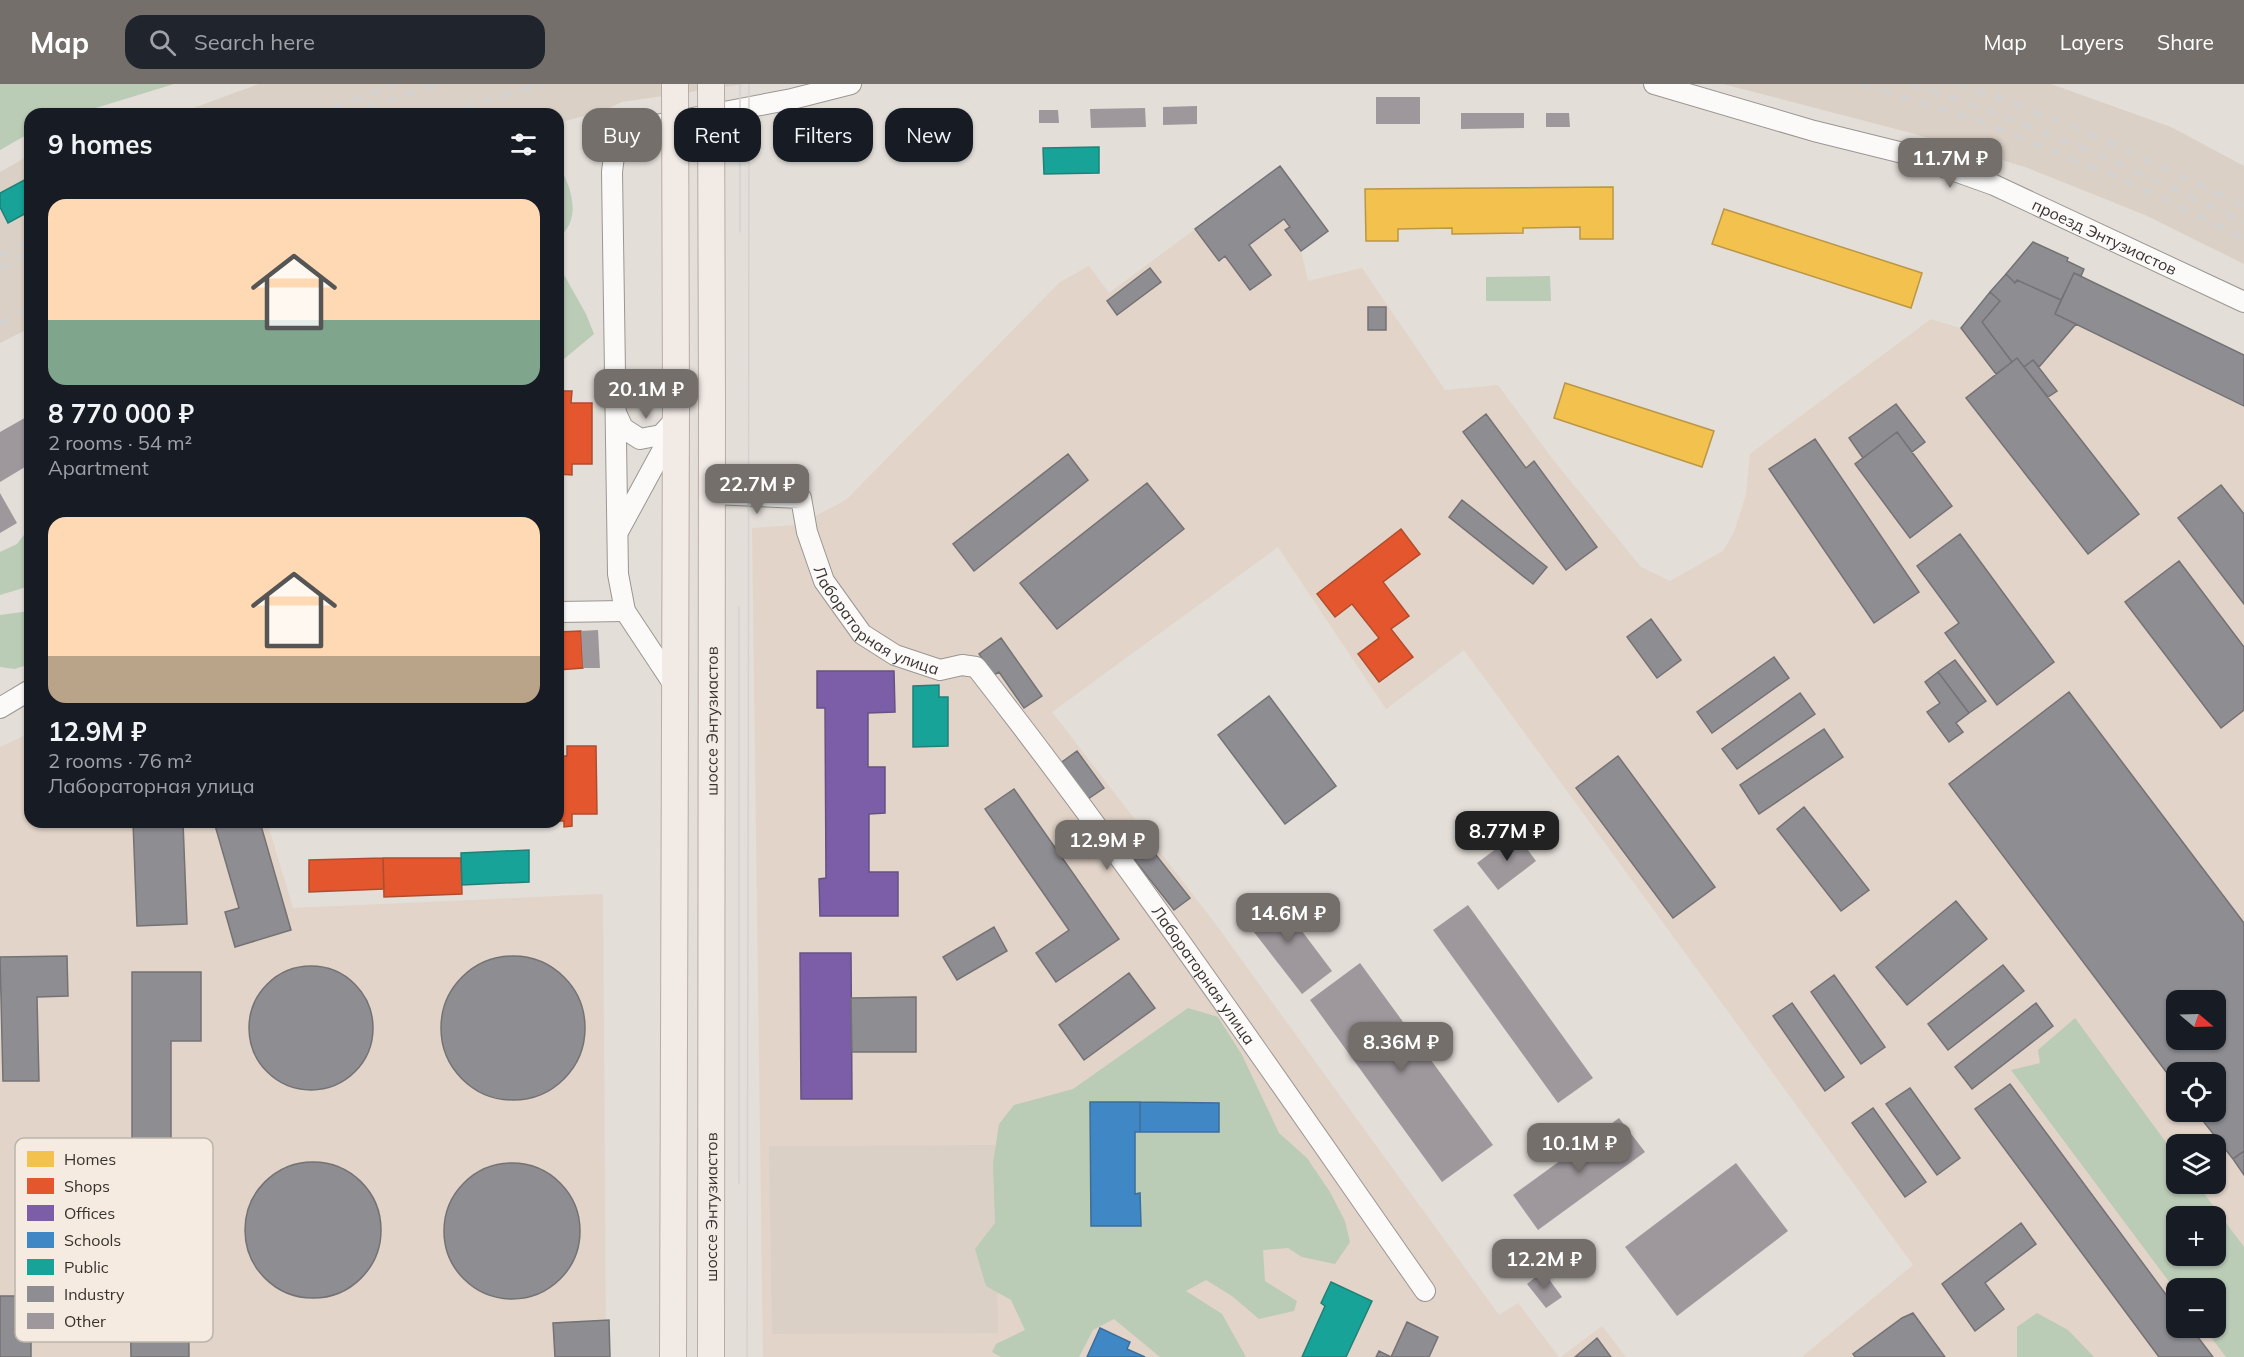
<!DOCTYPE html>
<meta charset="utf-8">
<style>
:root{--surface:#171b24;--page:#20242c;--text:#f1f3f6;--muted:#9ea1a6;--accent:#746f6a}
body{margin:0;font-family:Mulish,sans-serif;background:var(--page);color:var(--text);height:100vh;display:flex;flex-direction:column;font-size:22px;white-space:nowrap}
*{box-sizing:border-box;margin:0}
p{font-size:20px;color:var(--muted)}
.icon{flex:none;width:33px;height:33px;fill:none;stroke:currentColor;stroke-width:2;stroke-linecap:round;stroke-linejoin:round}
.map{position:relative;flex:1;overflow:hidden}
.drawer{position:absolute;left:24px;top:24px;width:540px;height:720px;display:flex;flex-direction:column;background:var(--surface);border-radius:18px;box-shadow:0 2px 4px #0004}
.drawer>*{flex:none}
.hud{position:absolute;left:582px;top:24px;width:570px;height:54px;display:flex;gap:12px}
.needle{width:39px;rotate:109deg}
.controls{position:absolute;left:2166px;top:906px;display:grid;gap:12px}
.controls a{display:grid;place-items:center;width:60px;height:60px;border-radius:12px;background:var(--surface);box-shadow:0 2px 4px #0004;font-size:30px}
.price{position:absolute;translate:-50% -51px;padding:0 14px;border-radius:12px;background:var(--accent);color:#fff;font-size:20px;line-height:39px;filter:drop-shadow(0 2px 3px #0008)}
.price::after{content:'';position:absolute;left:50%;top:36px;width:18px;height:14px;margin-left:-9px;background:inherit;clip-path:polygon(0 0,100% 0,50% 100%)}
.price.selected{background:#222;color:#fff}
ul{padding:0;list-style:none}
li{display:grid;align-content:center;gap:12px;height:318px;padding:0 24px}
li span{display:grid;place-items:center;height:186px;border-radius:18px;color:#555}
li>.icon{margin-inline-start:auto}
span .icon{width:108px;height:108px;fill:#fffc;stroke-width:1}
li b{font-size:26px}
h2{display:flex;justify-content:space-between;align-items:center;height:72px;padding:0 24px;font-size:26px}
.chip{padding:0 21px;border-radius:18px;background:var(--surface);box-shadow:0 2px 4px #0004;font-size:21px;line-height:54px}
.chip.selected{background:var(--accent);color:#fff}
header{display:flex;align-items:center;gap:36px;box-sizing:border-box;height:84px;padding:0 30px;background:var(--accent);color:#fff}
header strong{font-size:28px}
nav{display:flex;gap:33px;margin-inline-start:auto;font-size:21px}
.search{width:420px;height:54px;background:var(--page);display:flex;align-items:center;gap:15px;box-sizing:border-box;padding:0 21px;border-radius:18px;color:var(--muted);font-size:22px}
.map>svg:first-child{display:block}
</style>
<header>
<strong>Map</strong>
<div class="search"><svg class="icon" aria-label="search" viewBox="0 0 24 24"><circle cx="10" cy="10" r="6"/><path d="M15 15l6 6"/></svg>Search here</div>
<nav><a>Map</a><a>Layers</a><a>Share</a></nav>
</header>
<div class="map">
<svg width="2244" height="1273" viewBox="0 0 2244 1273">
<rect width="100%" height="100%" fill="#e3ded8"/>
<path fill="#e2d4c9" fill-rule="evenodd" d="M 1280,82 L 1328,147 L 1301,167 L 1308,197 L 1362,184 L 1445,306 L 1498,301 L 1554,377 L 1641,483 L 1670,497 L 1723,467 L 1734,448 L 1746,411 L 1750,370 L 1931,235 L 1960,244 L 2033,158 L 2068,174 L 2067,177 L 2084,185 L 2082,193 L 2244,271 L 2244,1273 L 1802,1273 L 1913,1181 L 1464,566 L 1386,625 L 1278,463 L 1052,628 L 1214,838 L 1499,1231 L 1518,1219 L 1559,1273 L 763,1273 L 752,444 L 798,441 L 846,416 L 1060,198 L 1089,182 L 1109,209 ZM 2176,916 L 2216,916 L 2216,956 L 2176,956 ZM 2176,988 L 2216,988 L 2216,1028 L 2176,1028 ZM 2176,1060 L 2216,1060 L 2216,1100 L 2176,1100 ZM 2176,1132 L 2216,1132 L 2216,1172 L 2176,1172 ZM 2176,1204 L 2216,1204 L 2216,1244 L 2176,1244 Z
M 30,649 L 30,738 L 267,738 L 293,824 L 603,810 L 606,1273 L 0,1273 L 0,663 Z
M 1602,1242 L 1626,1273 L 1561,1273 Z"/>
<path fill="#dbd0c6" d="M 259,0 L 744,0 L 622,18 L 602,27 L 558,39 L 558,30 L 177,30 Z
M 1723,0 L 2051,0 L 2171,43 L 2244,82 L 2244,180 L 2145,131 L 2025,83 L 1915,50 Z
M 30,71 L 30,244 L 0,259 L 0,88 Z
M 995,1061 L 998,1249 L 772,1250 L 769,1062 Z"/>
<path fill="#bacbb6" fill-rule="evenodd" d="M 0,0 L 174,0 L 76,30 L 30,30 L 30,49 L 0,66 Z
M 558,80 C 571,101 583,136 558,154 Z
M 558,180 L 586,230 L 594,250 L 558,280 Z
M 1550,192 L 1551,217 L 1486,217 L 1486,193 Z
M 30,443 L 30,502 L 0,511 L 0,468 L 17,460 Z
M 30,527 L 30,580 L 15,585 L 0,583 L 0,531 Z
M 1188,924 L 1218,933 L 1242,971 L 1279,1049 L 1307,1074 L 1330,1108 L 1345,1137 L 1350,1158 L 1335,1180 L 1302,1173 L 1288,1164 L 1263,1166 L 1265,1197 L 1297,1217 L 1294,1227 L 1259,1235 L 1232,1212 L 1206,1196 L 1186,1207 L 1222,1230 L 1246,1273 L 1160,1273 L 1114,1235 L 1093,1246 L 1079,1273 L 1001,1273 L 992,1268 L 996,1260 L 1025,1246 L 1011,1216 L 986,1202 L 975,1165 L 995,1139 L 993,1079 L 999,1040 L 1014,1021 L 1073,1005 Z
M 2075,934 L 2176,1072 L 2176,1100 L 2197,1100 L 2244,1163 L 2244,1273 L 2226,1273 L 2204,1244 L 2216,1244 L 2216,1204 L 2176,1204 L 2176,1207 L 2011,986 L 2040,979 L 2038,966 ZM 2176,1132 L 2216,1132 L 2216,1172 L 2176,1172 Z
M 2037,1229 L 2068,1246 L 2094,1273 L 2017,1273 L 2017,1243 Z"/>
<path fill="#f2c14e" stroke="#ba9645" stroke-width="1.5" d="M 1613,103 L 1613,155 L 1580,155 L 1580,143 L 1523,144 L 1523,149 L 1452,150 L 1452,144 L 1398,145 L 1398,157 L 1366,157 L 1365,105 Z
M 1724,125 L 1922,189 L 1911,224 L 1712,160 Z
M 1565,299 L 1714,347 L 1702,383 L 1554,334 Z"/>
<path fill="#e4572e" stroke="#b04c2e" stroke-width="1.5" d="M 558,307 L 572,307 L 571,319 L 592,319 L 592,380 L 572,380 L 572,391 L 558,390 Z
M 558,433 L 561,433 L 562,461 L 558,461 Z
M 1401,445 L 1420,470 L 1383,498 L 1409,532 L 1391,545 L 1413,573 L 1379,598 L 1358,570 L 1379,554 L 1352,520 L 1335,533 L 1317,510 Z
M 581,547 L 583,584 L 558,586 L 558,548 Z
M 567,662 L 596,662 L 597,730 L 572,730 L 572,742 L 564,743 L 564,737 L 558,737 L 558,672 L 567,672 Z
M 383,774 L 461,774 L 462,810 L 384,813 Z
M 383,774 L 384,805 L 309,808 L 309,776 Z"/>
<path fill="#7b5ea7" stroke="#675183" stroke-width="1.5" d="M 817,587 L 894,587 L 895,628 L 868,629 L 868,683 L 885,683 L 885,729 L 869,730 L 869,788 L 898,788 L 898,832 L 820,832 L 819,795 L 826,794 L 825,624 L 817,624 Z
M 800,869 L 851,869 L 852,1015 L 801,1015 Z"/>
<path fill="#3f88c5" stroke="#3d6e98" stroke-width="1.5" d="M 1090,1018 L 1140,1018 L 1140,1048 L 1135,1048 L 1135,1110 L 1140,1109 L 1141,1142 L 1091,1142 Z
M 1140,1018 L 1219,1019 L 1219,1048 L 1140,1048 Z
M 1100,1244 L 1130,1258 L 1127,1265 L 1145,1273 L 1087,1273 Z"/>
<path fill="#17a398" stroke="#218178" stroke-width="1.5" d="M 1099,63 L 1099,89 L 1044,90 L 1043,64 Z
M 30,93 L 30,127 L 8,139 L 0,123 L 0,109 Z
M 939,601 L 939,613 L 948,613 L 948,662 L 913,663 L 913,602 Z
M 529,766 L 529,798 L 462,801 L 461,769 Z
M 1331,1198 L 1372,1217 L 1346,1273 L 1302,1273 L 1325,1222 L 1321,1219 Z"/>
<path fill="#8d8d92" stroke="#747274" stroke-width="1.5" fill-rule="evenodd" d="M 1280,82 L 1328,147 L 1301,167 L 1285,146 L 1290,143 L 1284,135 L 1249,161 L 1271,191 L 1250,206 L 1225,172 L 1219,177 L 1195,145 Z
M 2033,158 L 2068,174 L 2067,177 L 2084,185 L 2081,192 L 2074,189 L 2061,216 L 2017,196 L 2015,199 L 2006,190 Z
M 1150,184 L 1161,198 L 1117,231 L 1107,217 Z
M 2074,189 L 2244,271 L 2244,322 L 2055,230 Z
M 2006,190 L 2015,199 L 2017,196 L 2061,216 L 2055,230 L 2076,240 L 2039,283 L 2033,276 L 2024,283 L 2017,274 L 2012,278 L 1982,238 L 2000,217 L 1990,208 Z
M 1990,208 L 2000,217 L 1982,238 L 2012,278 L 1996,290 L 1961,244 Z
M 1368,223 L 1386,223 L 1386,246 L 1368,246 Z
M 2017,274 L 2139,430 L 2088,470 L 1966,314 Z
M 2033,276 L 2057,307 L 2048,313 L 2024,283 Z
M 1896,320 L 1925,358 L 1912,368 L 1897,348 L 1863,374 L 1849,354 Z
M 1486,330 L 1526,384 L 1534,377 L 1597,463 L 1566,486 L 1463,348 Z
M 1897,348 L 1952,422 L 1910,454 L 1855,380 Z
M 1815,355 L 1919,508 L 1874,539 L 1769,385 Z
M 1068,370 L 1088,396 L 974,487 L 953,460 Z
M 1147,399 L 1184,445 L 1057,545 L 1020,499 Z
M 2221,401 L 2244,430 L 2244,520 L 2178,434 Z
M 1462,416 L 1547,483 L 1533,500 L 1449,433 Z
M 1960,450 L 2054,578 L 1997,621 L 1945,549 L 1959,539 L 1917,482 Z
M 2179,477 L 2244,563 L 2244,626 L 2221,644 L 2125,518 Z
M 1651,535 L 1681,576 L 1657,594 L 1627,553 Z
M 1001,554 L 1042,612 L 1024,624 L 999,588 L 994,591 L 979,570 Z
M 1774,573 L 1789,594 L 1712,649 L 1697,628 Z
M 1955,576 L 1986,617 L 1969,629 L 1938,588 Z
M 1938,588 L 1969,629 L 1956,639 L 1963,648 L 1949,658 L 1927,628 L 1940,619 L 1925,598 Z
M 2069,608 L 2244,839 L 2244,1067 L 2233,1075 L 2196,1028 L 2216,1028 L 2216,988 L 2176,988 L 2176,1001 L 1949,700 ZM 2176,916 L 2216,916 L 2216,956 L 2176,956 Z
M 1800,609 L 1815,630 L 1737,685 L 1722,665 Z
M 1269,612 L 1336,702 L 1285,740 L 1218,651 Z
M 1824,645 L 1843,673 L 1759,730 L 1740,701 Z
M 1077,667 L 1104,704 L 1088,715 L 1062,678 Z
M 1618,672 L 1715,803 L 1673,834 L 1576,704 Z
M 1014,705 L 1119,855 L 1056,898 L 1036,869 L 1069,846 L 985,725 Z
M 1804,723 L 1869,806 L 1841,827 L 1777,745 Z
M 133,738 L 183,738 L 187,840 L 137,842 Z
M 214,738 L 260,738 L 291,846 L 235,863 L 225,828 L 239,824 Z
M 1141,752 L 1190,814 L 1174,826 L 1126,765 Z
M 1956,817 L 1987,855 L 1907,921 L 1876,883 Z
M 994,843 L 1007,867 L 957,896 L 943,873 Z
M441 944a72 72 0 1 1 144 0a72 72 0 1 1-144 0Z
M 67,872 L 68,912 L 37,913 L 39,997 L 3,997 L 0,873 Z
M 2003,881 L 2024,907 L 1948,966 L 1928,940 Z
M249 944a62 62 0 1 1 124 0a62 62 0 1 1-124 0Z
M 132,888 L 201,888 L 201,957 L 171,957 L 171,1124 L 132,1124 Z
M 1129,889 L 1155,924 L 1084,976 L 1059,941 Z
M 1834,891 L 1885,963 L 1861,980 L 1811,908 Z
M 916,913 L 916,968 L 852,968 L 851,914 Z
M 1792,919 L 1844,993 L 1825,1007 L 1773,932 Z
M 2036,919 L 2053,942 L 1972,1005 L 1955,983 Z
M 2010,1000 L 2176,1224 L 2176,1244 L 2191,1244 L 2213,1273 L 2159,1273 L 1975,1025 Z
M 1910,1004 L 1960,1074 L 1937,1091 L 1886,1020 Z
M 1873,1024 L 1926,1098 L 1905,1113 L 1852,1039 Z
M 2244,1067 L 2244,1091 L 2233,1075 Z
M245 1146a68 68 0 1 1 136 0a68 68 0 1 1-136 0Z
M444 1147a68 68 0 1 1 136 0a68 68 0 1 1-136 0Z
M 2021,1139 L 2036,1160 L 1985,1199 L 2004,1225 L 1975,1247 L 1942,1200 Z
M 188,1154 L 189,1273 L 131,1273 L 129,1155 Z
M 0,1212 L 42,1212 L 41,1235 L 31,1235 L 31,1273 L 0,1273 Z
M 1913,1229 L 1945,1273 L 1855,1273 L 1853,1270 L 1902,1234 Z
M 609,1236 L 610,1273 L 555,1273 L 553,1239 Z
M 1407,1238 L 1438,1253 L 1429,1273 L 1376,1273 L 1379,1267 L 1391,1273 Z
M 1597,1254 L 1611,1273 L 1575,1273 Z"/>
<path fill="#9e989d" d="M 1376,13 L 1420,13 L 1420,40 L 1376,40 Z
M 1197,22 L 1197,40 L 1163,41 L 1163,23 Z
M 1145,24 L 1146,43 L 1091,44 L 1090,25 Z
M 1039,26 L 1058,26 L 1059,39 L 1039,39 Z
M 1461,29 L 1524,29 L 1524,44 L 1461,45 Z
M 1546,29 L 1569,29 L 1570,43 L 1546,43 Z
M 30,331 L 30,380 L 0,398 L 0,348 Z
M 0,409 L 17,439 L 0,449 Z
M 598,546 L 600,584 L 583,584 L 581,547 Z
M 1516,750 L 1536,777 L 1498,806 L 1477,779 Z
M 1274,810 L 1332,887 L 1302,910 L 1243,834 Z
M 1468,821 L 1593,994 L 1558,1019 L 1433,846 Z
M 1360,879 L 1493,1061 L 1442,1098 L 1310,916 Z
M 1619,1034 L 1645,1068 L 1538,1146 L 1513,1111 Z
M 1736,1079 L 1788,1147 L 1677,1232 L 1625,1163 Z
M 1543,1187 L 1562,1213 L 1546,1224 L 1527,1200 Z"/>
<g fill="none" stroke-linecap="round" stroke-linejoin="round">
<defs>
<g id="minor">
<path id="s1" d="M 1654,0 L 1814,47 L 1907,70 L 1994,101 L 2244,218"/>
<path d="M 617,331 L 623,344 L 640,355 L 661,351 L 673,338"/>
<path id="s2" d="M 713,410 L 801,414 L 807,448 L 824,497 L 862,550 L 895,571 L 940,586 L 962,581 L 976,583 C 1134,785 1278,997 1425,1207"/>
<path d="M 619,446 L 675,343"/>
<path d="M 558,528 L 625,527"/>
<path d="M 674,601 L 625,527 L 618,490 L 612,88 C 614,70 615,57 630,46 L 792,15 L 851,0"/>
<path d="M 0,624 L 30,606"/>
</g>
<g id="major">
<path d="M 673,1273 L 676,321"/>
<path id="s3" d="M 711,1273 L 712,321"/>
</g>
</defs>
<use href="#minor" stroke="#9a9692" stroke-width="22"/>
<use href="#major" stroke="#b9aca2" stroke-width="28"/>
<use href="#minor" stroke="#fbfaf9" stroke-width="20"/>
<use href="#major" stroke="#f1eae5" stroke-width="26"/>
<path stroke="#d4d2d0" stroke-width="1.5" d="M 740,0 L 740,148
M 739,1099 L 739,523
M 747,1273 C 748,849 749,424 749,0"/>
<path stroke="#d4d2d0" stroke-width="4.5" stroke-dasharray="10 10" stroke-linecap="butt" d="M 1862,0 L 1982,38 L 2133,100 L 2244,154
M 1910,0 C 2025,36 2135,85 2244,138
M 1957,0 C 2056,31 2151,77 2244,122
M 314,30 L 397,0
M 349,30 L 438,0
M 445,30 L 543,0
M 0,171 L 30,155
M 0,184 L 30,168
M 0,239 L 30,224"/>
<defs>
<path id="major-bridge" d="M 675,0 L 676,321
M 711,0 L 712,321"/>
</defs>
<use href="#major-bridge" stroke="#b9aca2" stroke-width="28" stroke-linecap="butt"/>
<use href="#major-bridge" stroke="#f1eae5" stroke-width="26"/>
</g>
<g text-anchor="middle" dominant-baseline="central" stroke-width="6" stroke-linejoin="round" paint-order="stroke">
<g font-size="16" fill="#38332f" stroke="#f5ebe0">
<text stroke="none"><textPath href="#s1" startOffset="477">проезд Энтузиастов</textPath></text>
<text stroke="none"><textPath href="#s2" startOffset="242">Лабораторная улица</textPath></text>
<text stroke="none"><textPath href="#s3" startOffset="636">шоссе Энтузиастов</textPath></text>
<text stroke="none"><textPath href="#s2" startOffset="746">Лабораторная улица</textPath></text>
<text stroke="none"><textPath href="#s3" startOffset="150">шоссе Энтузиастов</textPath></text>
</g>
</g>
<rect x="15" y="1054" width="198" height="204" rx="9" fill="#f5ebe0" stroke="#bcb4ab" stroke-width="1.5"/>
<rect x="27" y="1067" width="27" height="16" fill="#f2c14e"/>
<rect x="27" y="1094" width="27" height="16" fill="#e4572e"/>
<rect x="27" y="1121" width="27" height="16" fill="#7b5ea7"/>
<rect x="27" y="1148" width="27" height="16" fill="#3f88c5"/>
<rect x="27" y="1175" width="27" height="16" fill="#17a398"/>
<rect x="27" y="1202" width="27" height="16" fill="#8d8d92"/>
<rect x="27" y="1229" width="27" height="16" fill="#9e989d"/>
<g font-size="16" fill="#38332f">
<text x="64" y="1081">Homes</text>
<text x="64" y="1108">Shops</text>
<text x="64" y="1135">Offices</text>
<text x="64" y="1162">Schools</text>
<text x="64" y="1189">Public</text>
<text x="64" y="1216">Industry</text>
<text x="64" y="1243">Other</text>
</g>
</svg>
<div class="controls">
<a><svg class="needle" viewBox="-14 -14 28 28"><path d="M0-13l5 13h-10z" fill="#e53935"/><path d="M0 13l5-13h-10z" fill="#9ea1a6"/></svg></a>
<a><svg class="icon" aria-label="locate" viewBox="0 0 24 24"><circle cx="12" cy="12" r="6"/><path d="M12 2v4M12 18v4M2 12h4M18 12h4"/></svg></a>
<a><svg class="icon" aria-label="layers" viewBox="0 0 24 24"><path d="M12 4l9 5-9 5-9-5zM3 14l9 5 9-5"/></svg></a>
<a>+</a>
<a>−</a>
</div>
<b class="price" style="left:1950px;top:105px">11.7M ₽</b>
<b class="price" style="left:646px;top:336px">20.1M ₽</b>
<b class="price" style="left:757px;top:431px">22.7M ₽</b>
<b class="price selected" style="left:1507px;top:778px">8.77M ₽</b>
<b class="price" style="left:1107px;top:787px">12.9M ₽</b>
<b class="price" style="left:1288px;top:860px">14.6M ₽</b>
<b class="price" style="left:1401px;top:989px">8.36M ₽</b>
<b class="price" style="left:1579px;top:1090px">10.1M ₽</b>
<b class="price" style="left:1544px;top:1206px">12.2M ₽</b>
<div class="hud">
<a class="chip selected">Buy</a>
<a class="chip">Rent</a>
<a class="chip">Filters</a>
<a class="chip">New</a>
</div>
<section class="drawer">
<h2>9 homes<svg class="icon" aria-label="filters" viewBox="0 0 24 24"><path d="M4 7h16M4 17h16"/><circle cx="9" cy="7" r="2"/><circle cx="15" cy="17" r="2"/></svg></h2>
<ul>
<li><span style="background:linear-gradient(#ffd9b3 65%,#7fa58c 0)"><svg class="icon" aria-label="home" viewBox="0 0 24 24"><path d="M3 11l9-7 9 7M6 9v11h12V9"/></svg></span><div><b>8 770 000 ₽</b><p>2 rooms · 54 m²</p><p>Apartment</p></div></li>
<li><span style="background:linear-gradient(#ffd9b3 75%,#b9a48a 0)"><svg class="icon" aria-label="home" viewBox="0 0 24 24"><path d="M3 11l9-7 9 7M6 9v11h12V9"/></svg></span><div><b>12.9M ₽</b><p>2 rooms · 76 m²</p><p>Лабораторная улица</p></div></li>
</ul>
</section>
</div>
